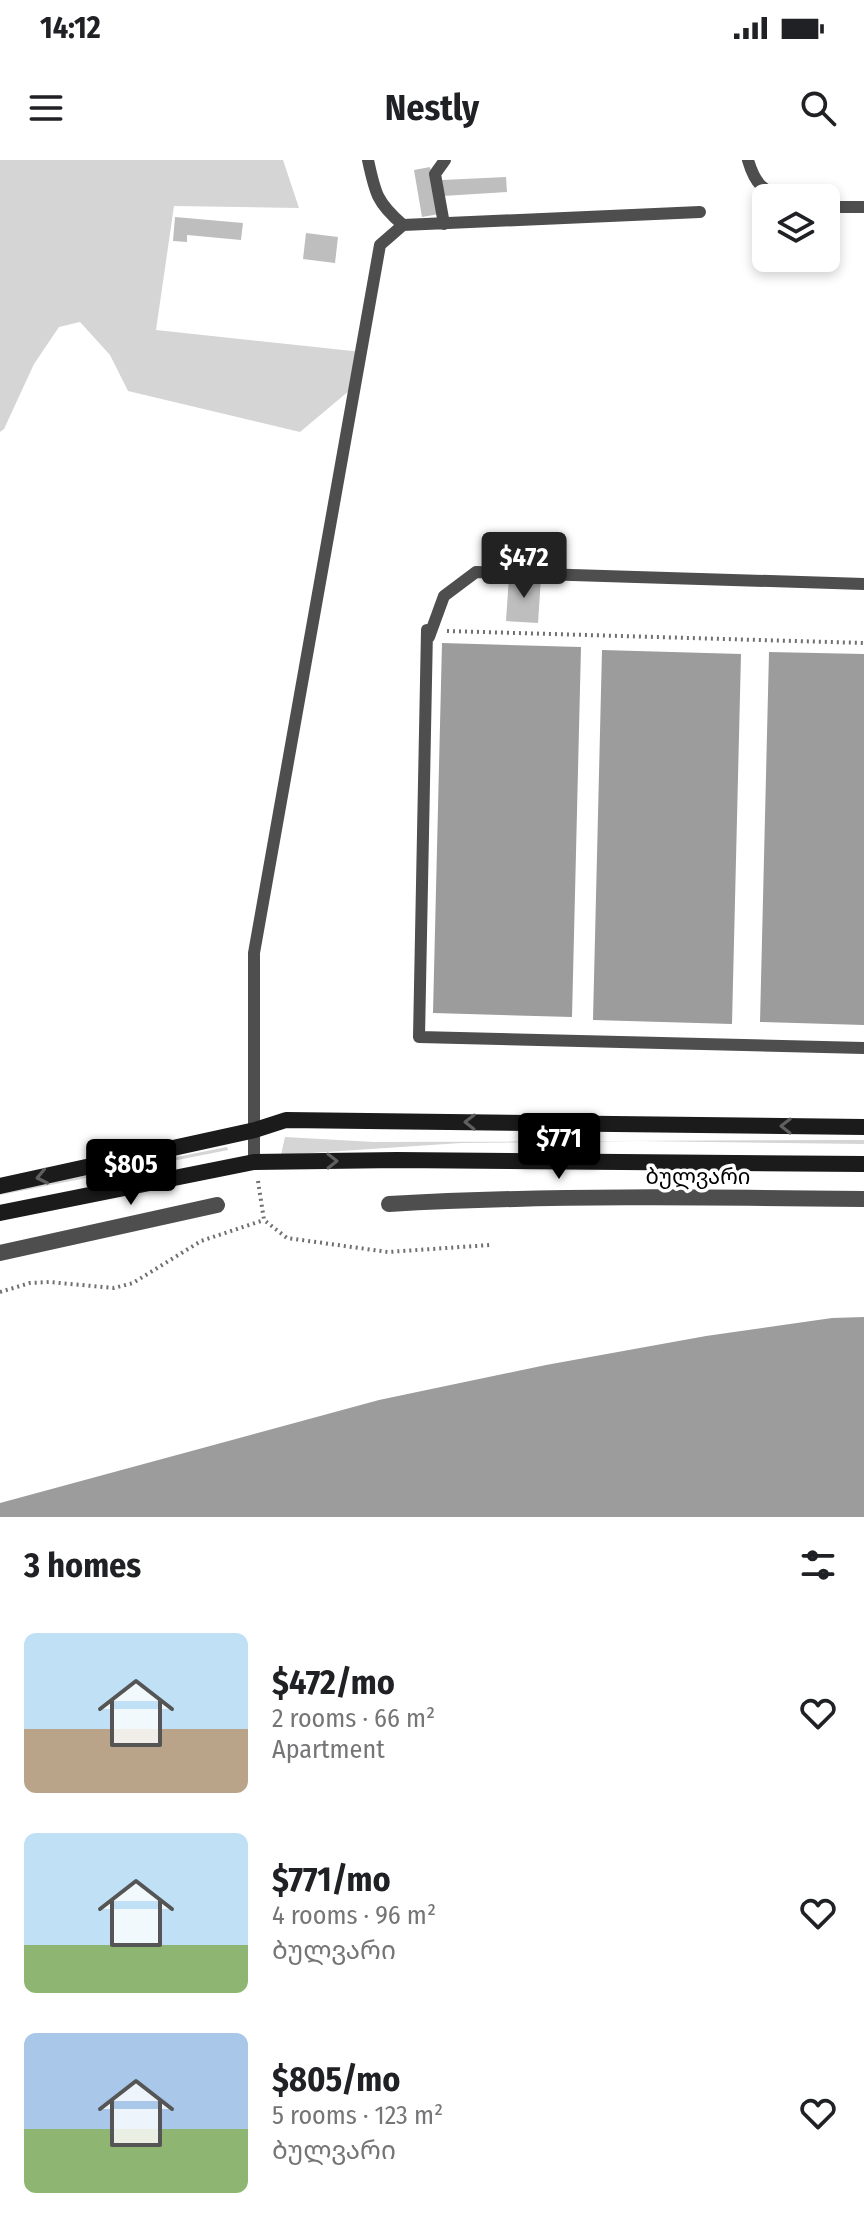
<!DOCTYPE html>
<meta charset="utf-8">
<style>
:root{--surface:#fff;--page:#f6f6f6;--text:#202124;--muted:#757577;--accent:#000}
body{margin:0;font-family:"Fira Sans Condensed","Noto Sans Georgian",sans-serif;background:var(--page);color:var(--text);height:100vh;display:flex;flex-direction:column;font-size:30px;white-space:nowrap}
*{box-sizing:border-box;margin:0}
p{font-size:26px;color:var(--muted)}
.icon{flex:none;width:44px;height:44px;fill:none;stroke:currentColor;stroke-width:2;stroke-linecap:round;stroke-linejoin:round}
.map{position:relative;height:1357px;overflow:hidden}
.details{display:flex;flex-direction:column;background:var(--surface);flex:1}
.details>*{flex:none}
.buttons{position:absolute;left:752px;top:24px;display:grid;gap:16px}
.buttons a{display:grid;place-items:center;width:88px;height:88px;border-radius:12px;background:var(--surface);box-shadow:0 4px 12px #0003;font-size:40px}
.price{position:absolute;translate:-50% -68px;padding:0 18px;border-radius:8px;background:var(--accent);color:#fff;font-size:26px;line-height:52px;filter:drop-shadow(0 2px 4px #0008)}
.price::after{content:'';position:absolute;left:50%;top:48px;width:24px;height:18px;margin-left:-12px;background:inherit;clip-path:polygon(0 0,100% 0,50% 100%)}
.price.selected{background:#222;color:#fff}
ul{padding:0;list-style:none}
li{display:flex;align-items:center;gap:24px;height:200px;padding:0 24px}
li span{display:grid;place-items:center;flex:none;width:224px;height:160px;border-radius:12px;color:#555}
li>.icon{margin-inline-start:auto}
span .icon{width:96px;height:96px;fill:#fffc;stroke-width:1}
li b{font-size:34px}
h2{display:flex;justify-content:space-between;align-items:center;height:96px;padding:0 24px;font-size:34px}
.status{display:flex;justify-content:space-between;align-items:center;height:56px;padding:0 40px;background:var(--surface);direction:ltr}
.status svg{height:22px;fill:currentColor}
header{display:flex;justify-content:space-between;align-items:center;height:104px;padding:0 24px;background:var(--surface);font-size:36px;font-weight:700}
.map>svg:first-child{display:block}
</style>
<div class="status"><b>14:12</b><svg viewBox="0 0 49 12"><path d="M0 12V9h3v3zM5 12V6h3v6zM10 12V3h3v9zM15 12V0h3v12zM26 1h20v11H26zM47 4h2v5h-2z"/></svg></div>
<header><svg class="icon" aria-label="menu" viewBox="0 0 24 24"><path d="M4 6h16M4 12h16M4 18h16"/></svg>Nestly<svg class="icon" aria-label="search" viewBox="0 0 24 24"><circle cx="10" cy="10" r="6"/><path d="M15 15l6 6"/></svg></header>
<div class="map">
<svg width="864" height="1357" viewBox="0 0 864 1357">
<rect width="100%" height="100%" fill="#fff"/>
<path fill="#d5d5d5" d="M 0,0 L 283,0 L 299,48 L 174,46 L 156,170 L 362,192 L 356,225 L 300,272 L 128,231 L 110,195 L 80,162 L 59,167 L 34,204 L 4,269 L 0,272 Z
M 285,977 L 374,982 L 835,980 L 864,980 L 864,984 L 638,981 L 461,983 L 281,995 Z
M 227,987 L 228,990 L 0,1035 L 0,1032 Z"/>
<path fill="#9c9c9c" d="M 442,483 L 581,487 L 572,857 L 433,853 Z
M 602,490 L 741,494 L 732,864 L 593,860 Z
M 769,492 L 864,494 L 864,865 L 760,862 Z
M 864,1157 L 864,1357 L 0,1357 L 0,1343 L 379,1240 L 546,1205 L 706,1176 L 832,1158 Z"/>
<path fill="#bebebe" d="M 430,7 L 439,54 L 422,57 L 414,10 Z
M 506,17 L 507,32 L 443,36 L 442,20 Z
M 175,57 L 243,63 L 241,80 L 187,75 L 187,82 L 173,81 Z
M 306,73 L 338,77 L 335,103 L 303,99 Z
M 509,416 L 541,418 L 538,463 L 506,461 Z"/>
<g fill="none" stroke-linecap="round" stroke-linejoin="round">
<path stroke="#707070" stroke-width="4" stroke-dasharray="2 4" stroke-linecap="butt" d="M 447,471 L 864,483
M 258,1021 L 264,1060 L 287,1078 L 388,1092 L 490,1085
M 0,1132 L 30,1123 L 49,1122 L 114,1128 L 133,1123 L 201,1081 L 264,1060"/>
<path stroke="#4e4e4e" stroke-width="12" d="M 368,0 C 375,33 377,43 403,65
M 748,0 C 755,24 763,32 787,38
M 826,47 L 864,47
M 444,64 L 435,14 L 445,0
M 864,424 L 476,412 L 444,436 L 429,477 L 427,470 L 419,877 L 864,888
M 254,1002 L 254,793 L 380,85 L 403,65 L 700,52"/>
<path stroke="#4e4e4e" stroke-width="16" d="M 389,1044 C 547,1035 706,1037 864,1039
M 0,1093 L 217,1045"/>
<path stroke="#1b1b1b" stroke-width="16" d="M 0,1026 L 255,970 L 286,960 L 864,967
M 0,1053 L 254,1002 L 397,1000 L 864,1004"/>
</g>
<defs><path id="oneway-chevron" d="M-2-3.5L2.5 0L-2 3.5" fill="none" stroke-width="1.6" stroke-linecap="round" stroke-linejoin="round" transform="scale(2)"/></defs>
<g stroke="#5f5f5f">
<use href="#oneway-chevron" transform="translate(470 962) rotate(-179)"/>
<use href="#oneway-chevron" transform="translate(786 966) rotate(-179)"/>
<use href="#oneway-chevron" transform="translate(332 1001) rotate(-1)"/>
<use href="#oneway-chevron" transform="translate(42 1017) rotate(168)"/>
</g>
<g text-anchor="middle" dominant-baseline="central" stroke-width="7" stroke-linejoin="round" paint-order="stroke">
<g font-size="22" fill="#000" stroke="#fff">
<text x="698" y="1016">ბულვარი</text>
</g>
</g>
</svg>
<div class="buttons">
<a><svg class="icon" aria-label="layers" viewBox="0 0 24 24"><path d="M12 4l9 5-9 5-9-5zM3 14l9 5 9-5"/></svg></a>
</div>
<b class="price selected" style="left:524px;top:440px">$472</b>
<b class="price" style="left:559px;top:1021px">$771</b>
<b class="price" style="left:131px;top:1047px">$805</b>
</div>
<section class="details">
<h2>3 homes<svg class="icon" aria-label="filters" viewBox="0 0 24 24"><path d="M4 7h16M4 17h16"/><circle cx="9" cy="7" r="2"/><circle cx="15" cy="17" r="2"/></svg></h2>
<ul>
<li><span style="background:linear-gradient(#bfe0f5 60%,#b9a48a 0)"><svg class="icon" aria-label="home" viewBox="0 0 24 24"><path d="M3 11l9-7 9 7M6 9v11h12V9"/></svg></span><div><b>$472/mo</b><p>2 rooms · 66 m²</p><p>Apartment</p></div><svg class="icon" aria-label="heart" viewBox="0 0 24 24"><path d="M12 20l-8-8c-3-5 5-10 8-4 3-6 11-1 8 4z"/></svg></li>
<li><span style="background:linear-gradient(#bfe0f5 70%,#8fb573 0)"><svg class="icon" aria-label="home" viewBox="0 0 24 24"><path d="M3 11l9-7 9 7M6 9v11h12V9"/></svg></span><div><b>$771/mo</b><p>4 rooms · 96 m²</p><p>ბულვარი</p></div><svg class="icon" aria-label="heart" viewBox="0 0 24 24"><path d="M12 20l-8-8c-3-5 5-10 8-4 3-6 11-1 8 4z"/></svg></li>
<li><span style="background:linear-gradient(#a9c7e8 60%,#8fb573 0)"><svg class="icon" aria-label="home" viewBox="0 0 24 24"><path d="M3 11l9-7 9 7M6 9v11h12V9"/></svg></span><div><b>$805/mo</b><p>5 rooms · 123 m²</p><p>ბულვარი</p></div><svg class="icon" aria-label="heart" viewBox="0 0 24 24"><path d="M12 20l-8-8c-3-5 5-10 8-4 3-6 11-1 8 4z"/></svg></li>
</ul>
</section>
